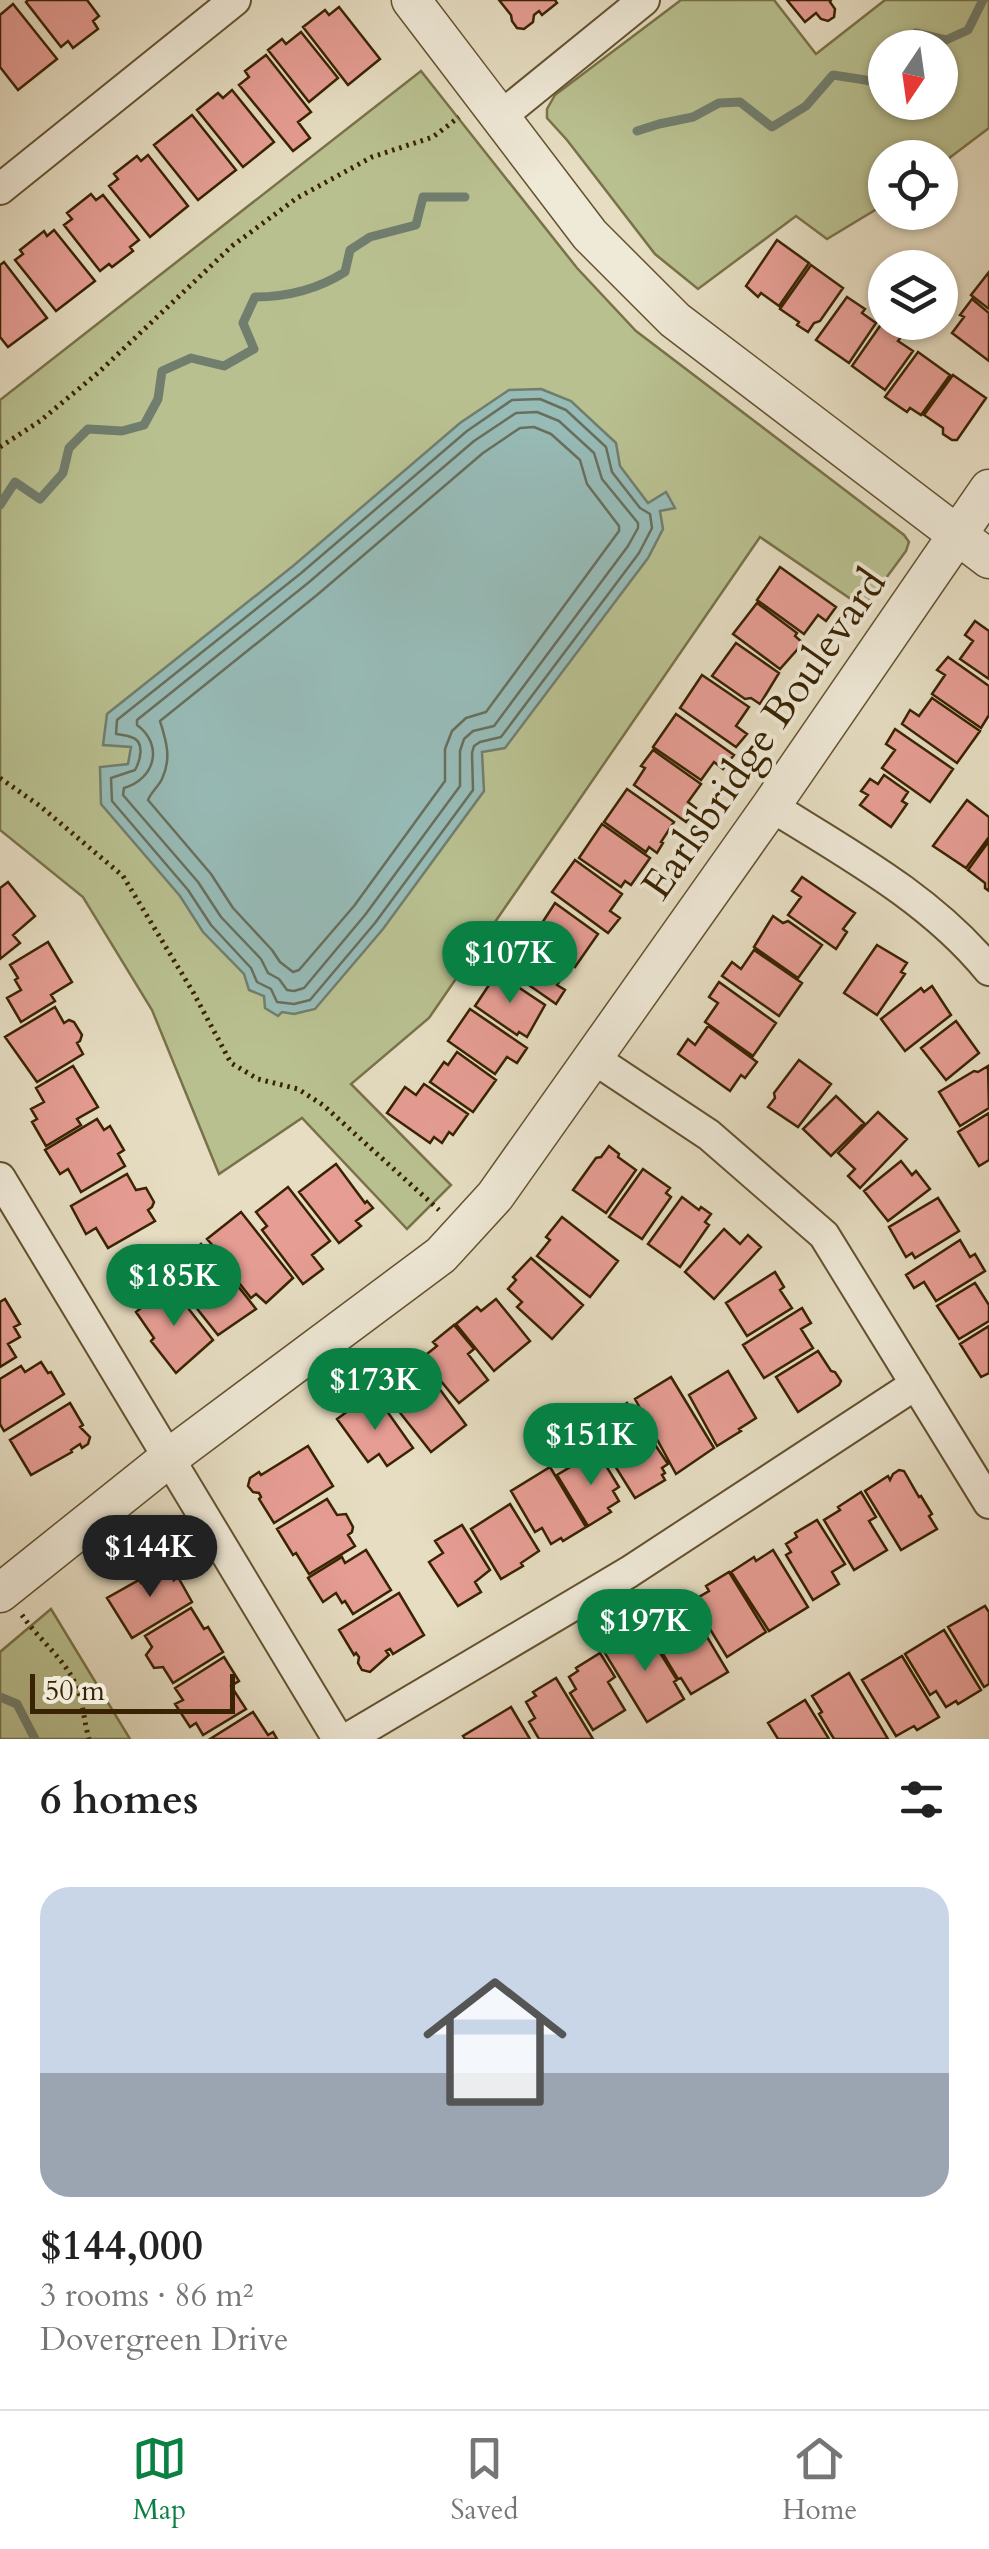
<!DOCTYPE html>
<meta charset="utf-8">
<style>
:root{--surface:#fff;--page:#f2f2f2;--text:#222;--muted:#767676;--line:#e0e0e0;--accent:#0b8043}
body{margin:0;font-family:Cardo,serif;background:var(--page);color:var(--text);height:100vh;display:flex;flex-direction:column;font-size:38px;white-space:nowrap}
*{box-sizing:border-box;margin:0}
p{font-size:32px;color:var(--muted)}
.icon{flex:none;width:55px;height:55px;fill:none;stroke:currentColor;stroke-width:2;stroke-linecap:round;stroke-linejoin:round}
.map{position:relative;height:1739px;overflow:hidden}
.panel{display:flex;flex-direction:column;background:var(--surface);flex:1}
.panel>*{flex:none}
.needle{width:65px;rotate:193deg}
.tools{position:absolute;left:868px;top:30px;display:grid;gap:20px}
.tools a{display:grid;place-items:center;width:90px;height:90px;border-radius:50%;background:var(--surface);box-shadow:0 2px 8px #0004;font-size:50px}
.scale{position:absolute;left:30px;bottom:25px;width:205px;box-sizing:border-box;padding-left:10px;border:5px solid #392300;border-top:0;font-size:28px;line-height:35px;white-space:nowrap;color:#392300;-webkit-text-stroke:8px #efe9d7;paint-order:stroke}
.price{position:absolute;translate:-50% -85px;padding:0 22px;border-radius:35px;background:var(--accent);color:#fff;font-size:32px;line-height:65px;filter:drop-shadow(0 2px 5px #0008)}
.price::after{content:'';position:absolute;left:50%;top:60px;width:30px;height:22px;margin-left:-15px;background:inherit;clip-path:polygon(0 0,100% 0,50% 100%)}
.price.selected{background:#222;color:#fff}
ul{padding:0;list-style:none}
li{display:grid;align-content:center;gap:20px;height:530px;padding:0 40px}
li span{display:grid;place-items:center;height:310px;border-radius:30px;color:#555}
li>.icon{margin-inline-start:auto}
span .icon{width:180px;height:180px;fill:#fffc;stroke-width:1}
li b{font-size:42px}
h2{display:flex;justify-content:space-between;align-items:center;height:120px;padding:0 40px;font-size:42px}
.menu{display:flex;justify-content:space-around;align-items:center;height:140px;border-top:2px solid var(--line);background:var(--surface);font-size:28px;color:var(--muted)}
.menu a{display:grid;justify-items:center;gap:5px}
.menu .selected{color:var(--accent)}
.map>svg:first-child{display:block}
</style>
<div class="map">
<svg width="989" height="1739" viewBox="0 0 989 1739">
<rect width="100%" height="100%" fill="#e6ddc2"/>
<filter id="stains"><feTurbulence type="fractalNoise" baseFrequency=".002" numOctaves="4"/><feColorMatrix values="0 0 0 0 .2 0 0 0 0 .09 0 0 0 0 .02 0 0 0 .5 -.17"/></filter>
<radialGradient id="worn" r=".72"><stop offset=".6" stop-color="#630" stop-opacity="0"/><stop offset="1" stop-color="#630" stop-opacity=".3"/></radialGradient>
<path fill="#b9c090" stroke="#797248" stroke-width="2.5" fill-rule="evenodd" d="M 681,0 L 774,0 L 816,54 L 885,0 L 989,0 L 989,128 L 940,165 L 940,158 L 885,158 L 885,204 L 827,239 L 796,216 L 698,289 L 655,254 L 567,140 L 547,118 L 547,109 L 555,95 ZM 885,48 L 940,48 L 940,102 L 885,102 Z
M 421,71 L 577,268 L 636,331 L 904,535 L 909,542 L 906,551 L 864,608 L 760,537 L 429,1018 L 351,1084 L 451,1185 L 407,1229 L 302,1118 L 219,1174 L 152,1010 L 83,897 L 0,830 L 0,400 Z
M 51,1609 L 130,1739 L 0,1739 L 0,1652 Z"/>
<path fill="#97bbb7" stroke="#717e6e" stroke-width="2.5" d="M 541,389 L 571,401 L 616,443 L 620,466 L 648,503 L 666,492 L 675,508 L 660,511 L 663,529 L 648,558 L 505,748 L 482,752 L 484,791 L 383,929 L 315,1009 L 294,1014 L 282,1012 L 278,1016 L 265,1008 L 264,996 L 249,990 L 244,974 L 203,932 L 180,896 L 101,804 L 100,767 L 128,764 L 131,747 L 103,745 L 107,714 L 293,566 L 460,423 L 509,390 Z"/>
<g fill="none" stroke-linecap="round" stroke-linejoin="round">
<path stroke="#686f5c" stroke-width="2.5" d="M 540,399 L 566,410 L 606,447 L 612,472 L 640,508 L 650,514 L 652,528 L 639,553 L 501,737 L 480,742 L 474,746 L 472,753 L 473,790 L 375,923 L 310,1000 L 294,1004 L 277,1002 L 271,989 L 257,982 L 251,968 L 211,925 L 188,890 L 112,801 L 111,778 L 135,770 C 140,761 146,741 131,737 C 126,735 121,735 116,734 L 117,720 L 300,574 L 467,431 L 512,400 Z
M 537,412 L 559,421 L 594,453 L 602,479 L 638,523 L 638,528 L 628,546 L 494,726 L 473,731 L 464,739 L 460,751 L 460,786 L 365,915 L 304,988 L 294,991 L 287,990 L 279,979 L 268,973 L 261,959 L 221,917 L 198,882 L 123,795 L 124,788 C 155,779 164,745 137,725 L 137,720 L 308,583 L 474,441 L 516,413 Z
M 534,427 L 551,434 L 580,460 L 587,484 L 619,526 L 619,531 L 486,712 L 466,718 L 452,731 L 445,749 L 445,781 L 354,906 L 299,970 L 293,972 L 280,962 L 272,950 L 233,908 L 211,874 L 148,800 C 151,792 158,787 162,779 C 172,758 166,740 160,721 L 317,595 L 483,453 L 520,428 Z"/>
<path stroke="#717e6e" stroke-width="9" d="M 911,48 L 916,33 L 946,40 L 968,30 L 983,0
M 637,131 L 659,124 L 693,117 L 719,103 L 740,102 L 772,127 L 806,106 L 833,75 L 878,82 L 885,80
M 0,505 L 15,482 L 40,499 L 63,473 L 69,448 L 88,429 L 122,431 L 144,425 L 158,399 L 162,371 L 191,358 L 224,366 L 254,349 L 243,323 L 255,297 C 286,297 318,289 345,272 L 350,250 L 370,237 L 416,225 L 423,197 L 465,197
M 0,1697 L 17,1704 L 35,1739"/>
</g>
<path fill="#e69d94" stroke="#392300" stroke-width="2.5" d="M 28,0 L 87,0 L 99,16 L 93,21 L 98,29 L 73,48 L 68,41 L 61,47 L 26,2 Z
M 499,0 L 555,0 L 557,3 L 542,15 L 539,11 L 534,15 L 533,22 L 524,29 L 517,28 L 512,21 L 511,15 Z
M 787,0 L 831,0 L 830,2 L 835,9 L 834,17 L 828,21 L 821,19 L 816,13 L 805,22 Z
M 13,4 L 57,59 L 18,90 L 0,67 L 0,15 Z
M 339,7 L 380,59 L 348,85 L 303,27 L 325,10 L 329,15 Z
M 301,32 L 338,78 L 309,102 L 268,50 L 282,39 L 286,44 Z
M 266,55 L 311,112 L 298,122 L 310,138 L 293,151 L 239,85 L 249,77 L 245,71 Z
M 232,90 L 274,142 L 243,167 L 197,110 L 218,93 L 223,98 Z
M 192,115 L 236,170 L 198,200 L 154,145 Z
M 148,155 L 188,206 L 150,237 L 109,186 L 118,179 L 114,174 L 137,156 L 141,161 Z
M 91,194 L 96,200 L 103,195 L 139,240 L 130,247 L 133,251 L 112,267 L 109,264 L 100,271 L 64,225 L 72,219 L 67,213 Z
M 54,230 L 95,281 L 56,311 L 15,260 L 23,254 L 20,250 L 44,231 L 47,236 Z
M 777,240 L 809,263 L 779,306 L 761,293 L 758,297 L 746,286 Z
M 4,262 L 47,318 L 8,347 L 0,337 L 0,265 Z
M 811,265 L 843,288 L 820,321 L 814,323 L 808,332 L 797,325 L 799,322 L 780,309 Z
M 989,272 L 989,309 L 971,295 Z
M 847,297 L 865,309 L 862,313 L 876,323 L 849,363 L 816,340 Z
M 972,299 L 989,313 L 989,361 L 952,333 L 964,317 L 960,315 Z
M 882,323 L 901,337 L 898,341 L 913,351 L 885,390 L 852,366 Z
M 918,352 L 950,375 L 921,415 L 910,408 L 907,412 L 885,397 Z
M 953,375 L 986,398 L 957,440 L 952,440 L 943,434 L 943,428 L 924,415 Z
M 780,567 L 836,607 L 826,621 L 818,615 L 804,634 L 757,600 Z
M 757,603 L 797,633 L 795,636 L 803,643 L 780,669 L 733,634 Z
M 975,621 L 989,631 L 989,679 L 960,659 L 973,641 L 965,635 Z
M 736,643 L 779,673 L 760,704 L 751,698 L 745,699 L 712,676 Z
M 948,657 L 989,686 L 989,715 L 981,728 L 932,694 L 945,675 L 937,670 Z
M 702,675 L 749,707 L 736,726 L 747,734 L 736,747 L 680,708 Z
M 932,698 L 980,731 L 957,763 L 902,724 L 910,710 L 919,716 Z
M 676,714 L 734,755 L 723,769 L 714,762 L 701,780 L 653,747 Z
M 895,729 L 953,769 L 930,802 L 882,768 L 895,750 L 886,744 Z
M 653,750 L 701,784 L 688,802 L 696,808 L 686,822 L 634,785 L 645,768 L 641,766 Z
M 884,775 L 908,792 L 902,801 L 907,804 L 891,827 L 860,805 L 868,795 L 861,791 L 870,779 L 878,784 Z
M 627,789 L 674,822 L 661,842 L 663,843 L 657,853 L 649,847 L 646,852 L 604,822 Z
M 967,800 L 989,817 L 989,837 L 966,868 L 933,846 Z
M 602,824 L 650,858 L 631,885 L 625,881 L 621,887 L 579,858 Z
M 989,841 L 989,891 L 985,888 L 985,883 L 968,870 Z
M 575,860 L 622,894 L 610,911 L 620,918 L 608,933 L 552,892 Z
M 802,877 L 855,913 L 843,929 L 847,932 L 836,949 L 788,915 L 801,897 L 792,891 Z
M 8,882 L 35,916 L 13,935 L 20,943 L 0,959 L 0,888 Z
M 555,903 L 598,934 L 575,967 L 536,939 L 546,925 L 542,923 Z
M 773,916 L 783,923 L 788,921 L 822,945 L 798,978 L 754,947 Z
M 522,933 L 570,966 L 557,985 L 565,990 L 556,1004 L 500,965 Z
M 48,942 L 72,982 L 51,995 L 55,1001 L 21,1022 L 7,998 L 21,990 L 15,980 L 18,978 L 10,965 Z
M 877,945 L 907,963 L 901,972 L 905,974 L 877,1015 L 844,993 Z
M 754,950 L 802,983 L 779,1016 L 722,976 L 732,962 L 741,969 Z
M 497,973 L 545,1005 L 527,1037 L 519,1032 L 517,1035 L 475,1006 Z
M 719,982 L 776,1023 L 753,1056 L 705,1022 L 718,1003 L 709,997 Z
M 932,986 L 951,1015 L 905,1051 L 881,1019 L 921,988 L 924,992 Z
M 55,1007 L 64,1023 L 69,1020 L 74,1022 L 82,1035 L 80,1041 L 77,1043 L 83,1054 L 37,1082 L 5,1037 Z
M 470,1009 L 527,1048 L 517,1063 L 507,1057 L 495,1074 L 448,1041 Z
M 956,1021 L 979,1053 L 946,1080 L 921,1048 Z
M 708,1026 L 757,1062 L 745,1078 L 741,1075 L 730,1091 L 678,1054 L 688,1039 L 695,1045 Z
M 457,1052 L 496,1080 L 473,1112 L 430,1082 L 444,1062 L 448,1065 Z
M 799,1060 L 831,1084 L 798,1127 L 768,1107 L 775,1098 L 774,1093 Z
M 73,1066 L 98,1107 L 77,1119 L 81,1125 L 46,1146 L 32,1122 L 37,1119 L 31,1109 L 44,1102 L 36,1088 Z
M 988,1066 L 989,1108 L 960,1126 L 939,1092 L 974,1071 L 978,1072 Z
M 424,1084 L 468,1114 L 453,1135 L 449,1132 L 442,1143 L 434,1137 L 430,1143 L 387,1113 L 405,1087 L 416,1095 Z
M 836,1096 L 864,1123 L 831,1156 L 803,1129 Z
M 878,1112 L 907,1139 L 860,1188 L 848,1176 L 855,1169 L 838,1153 Z
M 989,1113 L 989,1160 L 979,1166 L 958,1132 Z
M 97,1119 L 104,1130 L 110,1126 L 124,1150 L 118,1154 L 125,1166 L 81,1192 L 68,1169 L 60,1174 L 45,1150 Z
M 609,1146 L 619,1154 L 618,1157 L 636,1170 L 606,1213 L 573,1190 L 596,1158 L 601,1157 Z
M 901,1161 L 912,1175 L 916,1171 L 930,1189 L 888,1221 L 864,1191 Z
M 336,1164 L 365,1203 L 367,1201 L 373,1208 L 356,1221 L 361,1226 L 339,1243 L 299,1192 Z
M 643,1169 L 670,1188 L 666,1193 L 671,1197 L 642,1239 L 609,1217 Z
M 127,1174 L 136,1190 L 146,1188 L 154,1202 L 152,1207 L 148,1210 L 155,1221 L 108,1248 L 96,1228 L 86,1234 L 71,1206 Z
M 288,1187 L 330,1241 L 312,1255 L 323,1269 L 303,1284 L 262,1230 L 267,1226 L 256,1212 Z
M 682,1197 L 699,1210 L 701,1207 L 711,1214 L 705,1222 L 709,1225 L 680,1267 L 648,1244 Z
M 938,1198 L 959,1231 L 915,1258 L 912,1253 L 906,1257 L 889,1227 Z
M 241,1212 L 293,1278 L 266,1303 L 256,1294 L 251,1298 L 217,1255 L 219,1253 L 207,1239 Z
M 562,1217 L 618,1261 L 590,1297 L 537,1256 L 550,1240 L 546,1237 Z
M 724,1229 L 740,1244 L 748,1235 L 761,1247 L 714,1299 L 685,1272 Z
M 960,1240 L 970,1257 L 975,1254 L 985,1271 L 936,1301 L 924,1282 L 914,1288 L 906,1275 Z
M 201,1244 L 213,1259 L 215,1257 L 256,1309 L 218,1335 L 167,1271 L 179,1258 L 181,1260 Z
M 531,1258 L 583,1305 L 552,1339 L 517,1307 L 522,1302 L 508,1289 L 516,1280 L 513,1277 Z
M 775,1272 L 784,1287 L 780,1290 L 792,1308 L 747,1336 L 726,1303 Z
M 975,1283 L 989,1305 L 989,1321 L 959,1339 L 937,1306 Z
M 170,1285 L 213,1340 L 176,1373 L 151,1341 L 154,1338 L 136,1312 Z
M 5,1299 L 20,1324 L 14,1327 L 20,1337 L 8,1344 L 16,1357 L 0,1367 L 0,1302 Z
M 496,1299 L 530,1341 L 494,1371 L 456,1324 L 477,1307 L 481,1311 Z
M 802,1308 L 811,1323 L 801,1329 L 813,1348 L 764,1378 L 743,1345 Z
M 454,1325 L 474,1349 L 468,1354 L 488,1380 L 459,1403 L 431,1369 L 436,1365 L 427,1354 L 437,1346 L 433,1342 Z
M 989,1326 L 989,1373 L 981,1377 L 960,1344 Z
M 818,1351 L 831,1371 L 835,1372 L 841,1381 L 839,1385 L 798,1412 L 776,1377 Z
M 41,1362 L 48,1373 L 51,1372 L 64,1394 L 4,1431 L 0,1424 L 0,1379 L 21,1366 L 25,1372 Z
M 409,1363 L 416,1369 L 422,1365 L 466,1425 L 431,1452 L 379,1386 Z
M 728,1371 L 756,1418 L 739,1429 L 741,1431 L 717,1446 L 689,1395 Z
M 671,1377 L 714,1448 L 676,1474 L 635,1399 Z
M 370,1401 L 376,1409 L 382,1404 L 413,1448 L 387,1466 L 379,1454 L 368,1462 L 337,1419 L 359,1403 L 361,1407 Z
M 70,1403 L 83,1425 L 80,1427 L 90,1437 L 88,1444 L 82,1448 L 80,1444 L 71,1450 L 72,1452 L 31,1475 L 10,1440 Z
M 627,1403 L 668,1464 L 662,1468 L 665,1473 L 662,1475 L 665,1480 L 635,1498 L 590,1426 Z
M 308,1446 L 333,1486 L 274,1523 L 259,1499 L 261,1497 L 259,1493 L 253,1492 L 248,1486 L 250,1478 L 259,1472 L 261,1475 Z
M 597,1451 L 619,1487 L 613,1491 L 619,1501 L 608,1508 L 611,1512 L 588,1526 L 557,1475 Z
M 550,1467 L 586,1527 L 563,1541 L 561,1538 L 551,1544 L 542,1528 L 535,1532 L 511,1491 Z
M 899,1470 L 904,1471 L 919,1497 L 921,1496 L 932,1514 L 929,1516 L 937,1529 L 901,1550 L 865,1491 L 888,1476 L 890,1480 L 893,1474 Z
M 861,1492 L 876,1517 L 869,1521 L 887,1550 L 854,1570 L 824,1520 L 840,1510 L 838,1507 Z
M 327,1499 L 337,1515 L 346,1514 L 353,1527 L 352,1532 L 348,1535 L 355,1546 L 309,1574 L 296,1553 L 293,1555 L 277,1529 Z
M 510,1504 L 539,1551 L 521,1563 L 523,1566 L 501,1579 L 471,1529 Z
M 817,1520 L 845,1564 L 832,1572 L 839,1584 L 813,1600 L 786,1555 L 791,1552 L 786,1544 L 797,1537 L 795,1533 Z
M 462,1525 L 490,1570 L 475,1582 L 481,1592 L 458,1606 L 429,1562 L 443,1553 L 435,1541 Z
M 366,1550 L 391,1590 L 353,1614 L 345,1601 L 342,1603 L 336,1593 L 323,1602 L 308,1578 L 342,1557 L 345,1563 Z
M 773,1550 L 808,1607 L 769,1631 L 731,1572 L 754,1557 L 756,1561 Z
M 161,1562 L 169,1563 L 174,1570 L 174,1580 L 178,1577 L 192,1602 L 132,1638 L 107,1598 L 139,1580 L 141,1583 L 144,1581 L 143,1577 L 153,1571 L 154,1566 Z
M 729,1572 L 766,1632 L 727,1657 L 702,1616 L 708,1611 L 699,1597 L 709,1591 L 706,1586 Z
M 399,1593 L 424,1635 L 393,1654 L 390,1649 L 386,1651 L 389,1655 L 370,1672 L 362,1670 L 358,1663 L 359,1657 L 356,1653 L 354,1655 L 339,1630 Z
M 685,1600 L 728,1672 L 691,1694 L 681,1678 L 678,1679 L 645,1624 Z
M 985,1606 L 989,1612 L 989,1684 L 984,1687 L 948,1627 Z
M 191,1608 L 204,1629 L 208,1627 L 223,1652 L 173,1683 L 163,1667 L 154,1668 L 146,1655 L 152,1647 L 145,1636 Z
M 944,1630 L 981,1690 L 958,1704 L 956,1701 L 946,1707 L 936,1691 L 930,1695 L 905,1654 Z
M 634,1631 L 642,1639 L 649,1635 L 677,1680 L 674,1682 L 684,1699 L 647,1722 L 603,1650 Z
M 600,1653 L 615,1677 L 608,1682 L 625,1710 L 593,1730 L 570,1693 L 576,1689 L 569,1677 L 578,1671 L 576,1668 Z
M 902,1656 L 939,1717 L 917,1730 L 914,1726 L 896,1736 L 862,1680 Z
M 224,1657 L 239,1681 L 231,1686 L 246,1709 L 203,1735 L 196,1723 L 190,1727 L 175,1704 L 183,1700 L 175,1688 Z
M 849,1673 L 888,1739 L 834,1739 L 819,1714 L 822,1712 L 812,1696 Z
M 556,1678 L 593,1739 L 539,1739 L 529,1722 L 535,1718 L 526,1702 L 536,1696 L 533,1692 Z
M 805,1700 L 829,1739 L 778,1739 L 768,1723 Z
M 511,1707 L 530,1739 L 465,1739 L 463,1736 Z
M 253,1712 L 268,1735 L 273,1732 L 277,1739 L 210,1739 Z"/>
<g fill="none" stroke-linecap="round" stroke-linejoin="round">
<defs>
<path id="minor" d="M 500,117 L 644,0
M 0,189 L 235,0
M 771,806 C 848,854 931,899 989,970
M 593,1058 L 709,1135 L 824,1235 L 989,1503
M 0,1178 L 338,1739
M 347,1739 L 629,1572 L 916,1384"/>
<path id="tertiary" d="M 411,0 L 590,235 L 675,320 L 989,559
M 0,1593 L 170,1457 L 441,1255 L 495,1196 L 771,806 L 989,489"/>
</defs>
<use href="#minor" stroke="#645230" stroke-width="34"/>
<use href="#tertiary" stroke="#645230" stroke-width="41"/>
<path stroke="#392300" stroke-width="5" stroke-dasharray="2.5 5" stroke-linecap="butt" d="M 0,447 L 40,421 L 99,372 L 232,246 L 297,198 L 372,157 L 433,137 L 459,117
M 0,778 L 40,806 L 123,876 L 193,992 L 231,1063 L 258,1079 L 298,1089 L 323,1105 L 439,1210
M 22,1615 C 38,1639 64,1658 76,1685 C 83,1701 84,1722 89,1739"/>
<use href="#minor" stroke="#efe9d7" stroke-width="30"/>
<use href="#tertiary" stroke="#efe9d7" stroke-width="38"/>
</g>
<g text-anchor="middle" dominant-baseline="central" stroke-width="8" stroke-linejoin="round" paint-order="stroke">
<g font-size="42" fill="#392300" stroke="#efe9d7">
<text transform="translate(764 734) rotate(-55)">Earlsbridge Boulevard</text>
</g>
</g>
<rect width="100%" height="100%" filter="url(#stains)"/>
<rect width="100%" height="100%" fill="url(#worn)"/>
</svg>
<div class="tools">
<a><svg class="needle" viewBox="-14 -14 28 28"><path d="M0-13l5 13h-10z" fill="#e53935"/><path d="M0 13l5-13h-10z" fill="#767676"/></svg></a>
<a><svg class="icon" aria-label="locate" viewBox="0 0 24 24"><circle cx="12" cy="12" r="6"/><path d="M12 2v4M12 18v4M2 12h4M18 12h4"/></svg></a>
<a><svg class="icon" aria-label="layers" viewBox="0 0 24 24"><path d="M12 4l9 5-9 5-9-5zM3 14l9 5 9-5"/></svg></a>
</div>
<div class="scale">50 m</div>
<b class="price" style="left:510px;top:1006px">$107K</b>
<b class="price" style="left:174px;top:1329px">$185K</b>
<b class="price" style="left:375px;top:1433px">$173K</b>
<b class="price" style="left:591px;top:1488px">$151K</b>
<b class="price selected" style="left:150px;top:1600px">$144K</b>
<b class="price" style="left:645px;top:1674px">$197K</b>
</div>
<section class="panel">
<h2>6 homes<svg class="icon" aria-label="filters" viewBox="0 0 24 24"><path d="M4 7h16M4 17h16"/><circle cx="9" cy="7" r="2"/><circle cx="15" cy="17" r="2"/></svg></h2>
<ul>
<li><span style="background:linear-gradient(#c9d6e8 60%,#9aa5b1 0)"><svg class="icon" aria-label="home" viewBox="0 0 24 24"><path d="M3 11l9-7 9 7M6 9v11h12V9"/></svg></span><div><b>$144,000</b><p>3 rooms · 86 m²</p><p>Dovergreen Drive</p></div></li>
</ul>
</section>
<nav class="menu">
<a class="selected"><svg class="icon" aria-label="map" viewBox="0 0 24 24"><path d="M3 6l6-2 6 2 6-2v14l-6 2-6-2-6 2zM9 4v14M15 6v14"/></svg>Map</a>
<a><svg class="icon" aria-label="saved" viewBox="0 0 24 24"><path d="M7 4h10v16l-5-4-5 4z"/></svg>Saved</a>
<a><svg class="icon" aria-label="home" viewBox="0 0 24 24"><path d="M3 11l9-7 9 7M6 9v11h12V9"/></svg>Home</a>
</nav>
